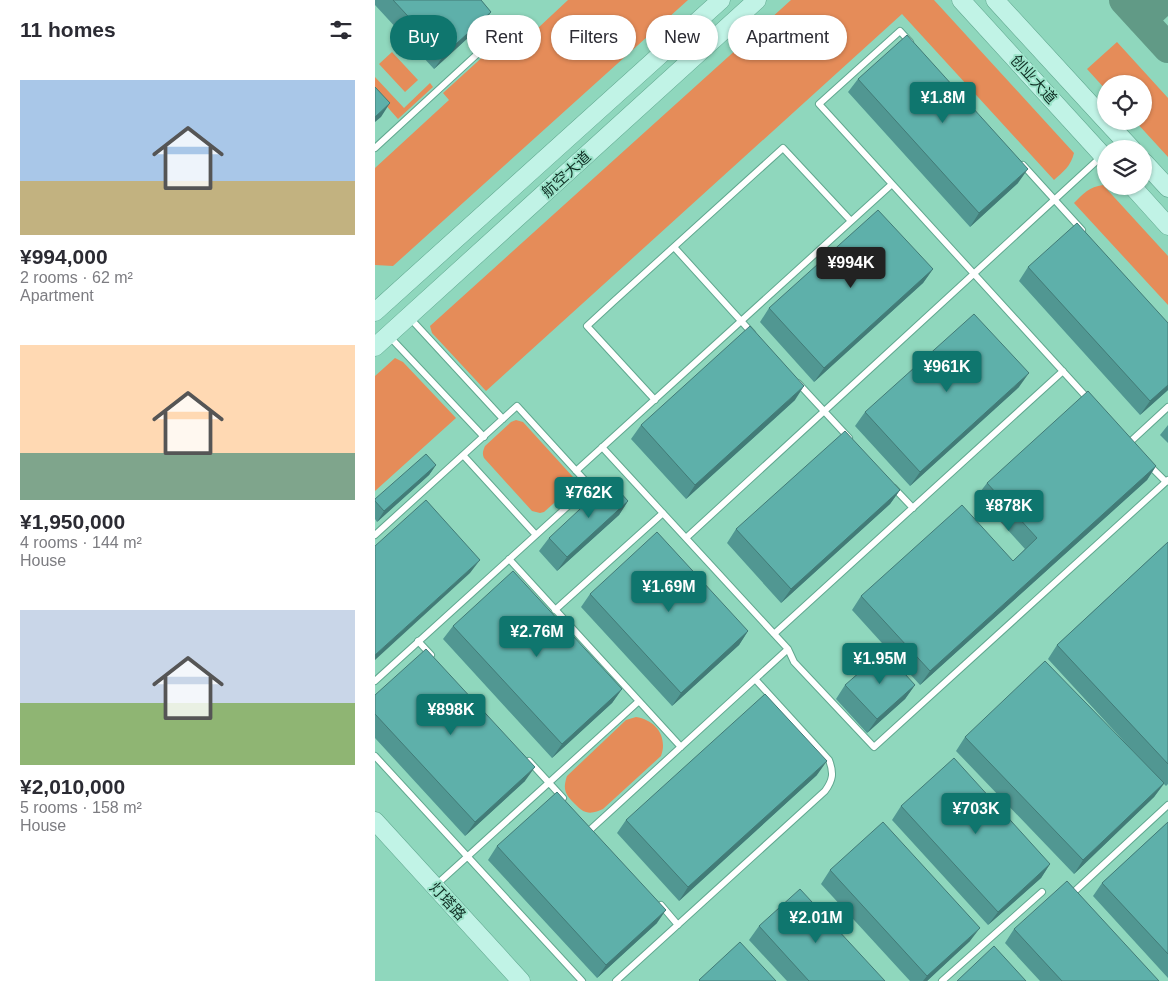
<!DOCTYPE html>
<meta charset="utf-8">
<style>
:root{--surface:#fff;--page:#f2f2f3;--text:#2b2b33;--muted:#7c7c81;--accent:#0f766e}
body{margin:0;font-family:Arial,"Noto Sans SC",sans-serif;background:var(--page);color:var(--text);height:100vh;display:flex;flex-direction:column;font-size:19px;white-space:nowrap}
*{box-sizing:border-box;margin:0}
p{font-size:16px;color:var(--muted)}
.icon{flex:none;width:28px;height:28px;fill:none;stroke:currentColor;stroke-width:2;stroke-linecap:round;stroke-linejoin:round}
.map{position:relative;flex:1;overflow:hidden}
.side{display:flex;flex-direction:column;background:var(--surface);width:375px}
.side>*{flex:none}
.top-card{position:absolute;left:15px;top:15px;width:475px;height:45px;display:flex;gap:10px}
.buttons{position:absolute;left:722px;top:75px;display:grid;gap:10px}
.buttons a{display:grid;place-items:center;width:55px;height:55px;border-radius:50%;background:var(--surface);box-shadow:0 1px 4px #0004;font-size:25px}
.price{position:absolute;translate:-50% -42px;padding:0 11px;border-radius:5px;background:var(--accent);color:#fff;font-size:16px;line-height:32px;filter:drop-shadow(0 1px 2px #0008)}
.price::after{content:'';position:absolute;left:50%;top:30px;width:15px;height:11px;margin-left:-8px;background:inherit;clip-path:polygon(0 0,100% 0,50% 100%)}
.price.active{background:#222;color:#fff}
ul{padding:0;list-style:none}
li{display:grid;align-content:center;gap:10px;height:265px;padding:0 20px}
li span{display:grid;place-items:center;height:155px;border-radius:0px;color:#555}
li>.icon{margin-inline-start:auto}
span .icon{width:90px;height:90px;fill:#fffc;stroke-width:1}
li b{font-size:21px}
h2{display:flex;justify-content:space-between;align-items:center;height:60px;padding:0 20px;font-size:21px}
.chip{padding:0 18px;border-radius:22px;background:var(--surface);box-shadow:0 1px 4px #0004;font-size:18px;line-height:45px}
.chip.active{background:var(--accent);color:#fff}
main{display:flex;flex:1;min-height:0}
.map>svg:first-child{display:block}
</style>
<main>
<section class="side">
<h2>11 homes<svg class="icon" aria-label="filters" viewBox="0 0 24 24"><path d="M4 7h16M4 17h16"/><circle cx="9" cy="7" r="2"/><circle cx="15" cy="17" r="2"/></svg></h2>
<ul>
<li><span style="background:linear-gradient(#a9c7e8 65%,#c2b280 0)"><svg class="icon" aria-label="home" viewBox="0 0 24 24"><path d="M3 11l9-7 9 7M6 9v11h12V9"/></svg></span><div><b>¥994,000</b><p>2 rooms · 62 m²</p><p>Apartment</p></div></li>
<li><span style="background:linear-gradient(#ffd9b3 70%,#7fa58c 0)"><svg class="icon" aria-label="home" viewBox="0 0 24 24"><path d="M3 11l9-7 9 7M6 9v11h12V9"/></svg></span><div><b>¥1,950,000</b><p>4 rooms · 144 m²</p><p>House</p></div></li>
<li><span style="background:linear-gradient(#c9d6e8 60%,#8fb573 0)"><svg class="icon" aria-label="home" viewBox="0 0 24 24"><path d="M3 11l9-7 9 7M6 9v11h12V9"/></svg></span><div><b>¥2,010,000</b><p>5 rooms · 158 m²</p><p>House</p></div></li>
</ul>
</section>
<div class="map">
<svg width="793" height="981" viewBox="0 0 793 981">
<rect width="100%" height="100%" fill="#8fd7bd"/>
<path fill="#e58c59" d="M 193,0 L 313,0 L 18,266 L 0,265 L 0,168 L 74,100 L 68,93 L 124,42 C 132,36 139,37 147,43 Z
M 416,0 L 559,0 L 699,153 C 696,166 688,172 679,180 L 527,14 L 111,391 L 57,333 L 55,326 Z
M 742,42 L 793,98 L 793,157 L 760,121 L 769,121 L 769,84 L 731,84 L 731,90 L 712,69 Z
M 17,52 L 43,80 L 30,92 L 4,64 Z
M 0,77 L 29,108 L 55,83 L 58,87 L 23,119 L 0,93 Z
M 728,185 L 793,256 L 793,305 L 699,203 C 709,193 714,187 728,185 Z
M 20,358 L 28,362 L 81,418 L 0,491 L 0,376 Z
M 141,420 L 148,422 L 198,477 L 198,485 L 196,488 L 169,512 L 165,513 L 157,511 L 109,458 C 107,453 108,451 110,446 L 136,422 Z
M 261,717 C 281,720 293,737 286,756 L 228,809 C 223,811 217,814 211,812 C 207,811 204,808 201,805 C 191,795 187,791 192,776 L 251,720 Z"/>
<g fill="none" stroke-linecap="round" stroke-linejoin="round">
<path stroke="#619a86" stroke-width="30" d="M 749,0 L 793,48
M 767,20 L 788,0"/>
<defs>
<path id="lane" d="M 535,42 L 525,31 L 444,104 L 715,401
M 0,148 L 136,23
M 648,165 L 707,230
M 299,247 L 377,333
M 34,317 L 128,419
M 14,336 L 109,437
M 423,383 L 474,438
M 280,400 L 212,326 L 238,302 L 408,148 L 476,221
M 754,443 L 793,407
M 88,455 L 161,535
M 774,465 L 791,482
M 201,471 L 517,184
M 519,488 L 538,508
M 0,535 L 142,406 L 215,486 L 0,681
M 311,538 L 727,156
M 134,559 L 306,747
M 180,610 L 288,513
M 399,634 L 688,371
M 43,641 L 56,655
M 413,649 L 419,662 L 499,747 L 793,480
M 0,756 L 207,981
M 154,761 L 188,798
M 216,829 L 413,649 L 227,447
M 61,885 L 264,701
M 701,890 L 793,805
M 286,905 L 303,925
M 241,981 L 450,791 C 458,780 459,773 454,760 L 380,679
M 567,981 L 667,892"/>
<path id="secondary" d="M 586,0 L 731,159
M 620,0 L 731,121
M 731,121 L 757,149
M 769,162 L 793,188
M 757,186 L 793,226
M 0,312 L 346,0
M 0,347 L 382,0
M 0,821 L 146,981"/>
</defs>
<use href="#lane" stroke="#60a78f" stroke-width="8"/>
<use href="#secondary" stroke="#60a78f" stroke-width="19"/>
<use href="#lane" stroke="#fff" stroke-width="6"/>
<use href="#secondary" stroke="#c1f3e6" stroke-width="18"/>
</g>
<path fill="#519792" d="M 0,0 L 106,0 L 116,12 L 107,25 L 59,69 L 0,5 Z
M 483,79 L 643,183 L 595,227 L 473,92 Z
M 653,267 L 793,323 L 793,390 L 765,415 L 644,281 Z
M 558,269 L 548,283 L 439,382 L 385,322 L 394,308 Z
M 644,387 L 535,486 L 480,426 L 490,412 Z
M 420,400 L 311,499 L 256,439 L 266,425 Z
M 793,425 L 793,443 L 785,435 Z
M 61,465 L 54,475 L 2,522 L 0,519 L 0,499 Z
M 781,466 L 772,480 L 545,685 L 477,610 L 486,596 L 638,561 L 650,549 L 602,496 L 612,483 Z
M 525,490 L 515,504 L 406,603 L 352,543 L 361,529 Z
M 253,501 L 244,515 L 182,571 L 164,551 L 174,538 Z
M 793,542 L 793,784 L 791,786 L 789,784 L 779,797 L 699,874 L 581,751 L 590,737 L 779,774 L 673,659 L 682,645 Z
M 215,594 L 373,631 L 364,645 L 297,706 L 206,607 Z
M 78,626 L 247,689 L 237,703 L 177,758 L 68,639 Z
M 470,685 L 540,685 L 530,699 L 492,733 L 461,699 Z
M 0,695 L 150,781 L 90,836 L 0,738 Z
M 442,775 L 304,901 L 242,833 L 251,820 Z
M 526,806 L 675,864 L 666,878 L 613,925 L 517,820 Z
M 793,822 L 793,978 L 718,896 L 727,883 Z
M 122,846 L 282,923 L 222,978 L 113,860 Z
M 455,870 L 595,941 L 552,981 L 535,981 L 446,884 Z
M 384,926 L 510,981 L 412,981 L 374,940 Z
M 639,929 L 784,981 L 665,981 L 630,943 Z"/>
<path fill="#427b77" d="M 116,12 L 107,25 L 59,69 L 69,55 Z
M 15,103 L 6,117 L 0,122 L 0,117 Z
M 653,169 L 643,183 L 595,227 L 604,213 Z
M 558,269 L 548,283 L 439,382 L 449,368 Z
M 654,373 L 644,387 L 535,486 L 545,472 Z
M 793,385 L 793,390 L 765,415 L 775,401 Z
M 429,386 L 420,400 L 311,499 L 320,485 Z
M 61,465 L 54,475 L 2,522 L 9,511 Z
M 781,466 L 772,480 L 545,685 L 555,671 Z
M 525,490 L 515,504 L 406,603 L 416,589 Z
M 253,501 L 244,515 L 182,571 L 192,557 Z
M 105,560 L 95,573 L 0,660 L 0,655 Z
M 373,631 L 364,645 L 297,706 L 306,693 Z
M 540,685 L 530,699 L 492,733 L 502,719 Z
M 247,689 L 237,703 L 177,758 L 187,744 Z
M 452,761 L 442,775 L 304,901 L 313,887 Z
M 160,767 L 150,781 L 90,836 L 100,822 Z
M 789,783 L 779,797 L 699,874 L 708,860 Z
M 675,864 L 666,878 L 613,925 L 623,912 Z
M 291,910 L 282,923 L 222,978 L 231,965 Z
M 605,928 L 595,941 L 552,981 L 548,981 L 552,976 Z"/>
<path fill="#5eb0aa" stroke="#427b77" d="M 18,0 L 106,0 L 116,12 L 69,55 Z
M 532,35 L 653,169 L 604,213 L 483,79 Z
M 0,87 L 15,103 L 0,117 Z
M 503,210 L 558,269 L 449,368 L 394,308 Z
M 702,223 L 793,323 L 793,385 L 775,401 L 653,267 Z
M 599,314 L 654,373 L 545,472 L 490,412 Z
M 375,326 L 429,386 L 320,485 L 266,425 Z
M 713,391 L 781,466 L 555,671 L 486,596 L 587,505 L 638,561 L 662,538 L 612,483 Z
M 470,431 L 525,490 L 416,589 L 361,529 Z
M 51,454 L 61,465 L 9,511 L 0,501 L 0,499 Z
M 235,481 L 253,501 L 192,557 L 174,538 Z
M 51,500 L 105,560 L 0,655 L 0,546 Z
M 282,532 L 373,631 L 306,693 L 215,594 Z
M 793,542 L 793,764 L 682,645 Z
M 138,571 L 247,689 L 187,744 L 78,626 Z
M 51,649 L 160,767 L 100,822 L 0,714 L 0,695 Z
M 509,651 L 540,685 L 502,719 L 470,685 Z
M 670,661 L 789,783 L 708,860 L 590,737 Z
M 390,694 L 452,761 L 313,887 L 251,820 Z
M 579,758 L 675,864 L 623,912 L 526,806 Z
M 182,792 L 291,910 L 231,965 L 122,846 Z
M 508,822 L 605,928 L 552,976 L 455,870 Z
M 793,822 L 793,954 L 727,883 Z
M 692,881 L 784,981 L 687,981 L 639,929 Z
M 425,889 L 510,981 L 434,981 L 384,926 Z
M 365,942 L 401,981 L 325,981 L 324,980 Z
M 619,946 L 651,981 L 582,981 Z"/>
<g text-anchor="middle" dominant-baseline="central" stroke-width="4" stroke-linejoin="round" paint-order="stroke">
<g font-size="15" fill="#0f2d23" stroke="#9ce4ca">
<text transform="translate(659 79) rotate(48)">创业大道</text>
<text transform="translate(191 174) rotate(-42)">航空大道</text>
<text transform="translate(73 901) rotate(47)">灯塔路</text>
</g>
</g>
</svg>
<div class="buttons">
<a><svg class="icon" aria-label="locate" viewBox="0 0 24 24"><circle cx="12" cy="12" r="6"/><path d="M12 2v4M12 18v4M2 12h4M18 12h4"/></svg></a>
<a><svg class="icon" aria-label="layers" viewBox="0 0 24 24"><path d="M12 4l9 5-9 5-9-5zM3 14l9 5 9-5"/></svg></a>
</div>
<b class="price" style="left:568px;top:124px">¥1.8M</b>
<b class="price active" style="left:476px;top:289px">¥994K</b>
<b class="price" style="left:572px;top:393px">¥961K</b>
<b class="price" style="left:214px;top:519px">¥762K</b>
<b class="price" style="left:634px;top:532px">¥878K</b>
<b class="price" style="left:294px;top:613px">¥1.69M</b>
<b class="price" style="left:162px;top:658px">¥2.76M</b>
<b class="price" style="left:505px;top:685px">¥1.95M</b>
<b class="price" style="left:76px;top:736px">¥898K</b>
<b class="price" style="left:601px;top:835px">¥703K</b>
<b class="price" style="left:441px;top:944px">¥2.01M</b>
<div class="top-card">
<a class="chip active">Buy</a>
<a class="chip">Rent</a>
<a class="chip">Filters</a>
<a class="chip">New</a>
<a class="chip">Apartment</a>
</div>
</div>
</main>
